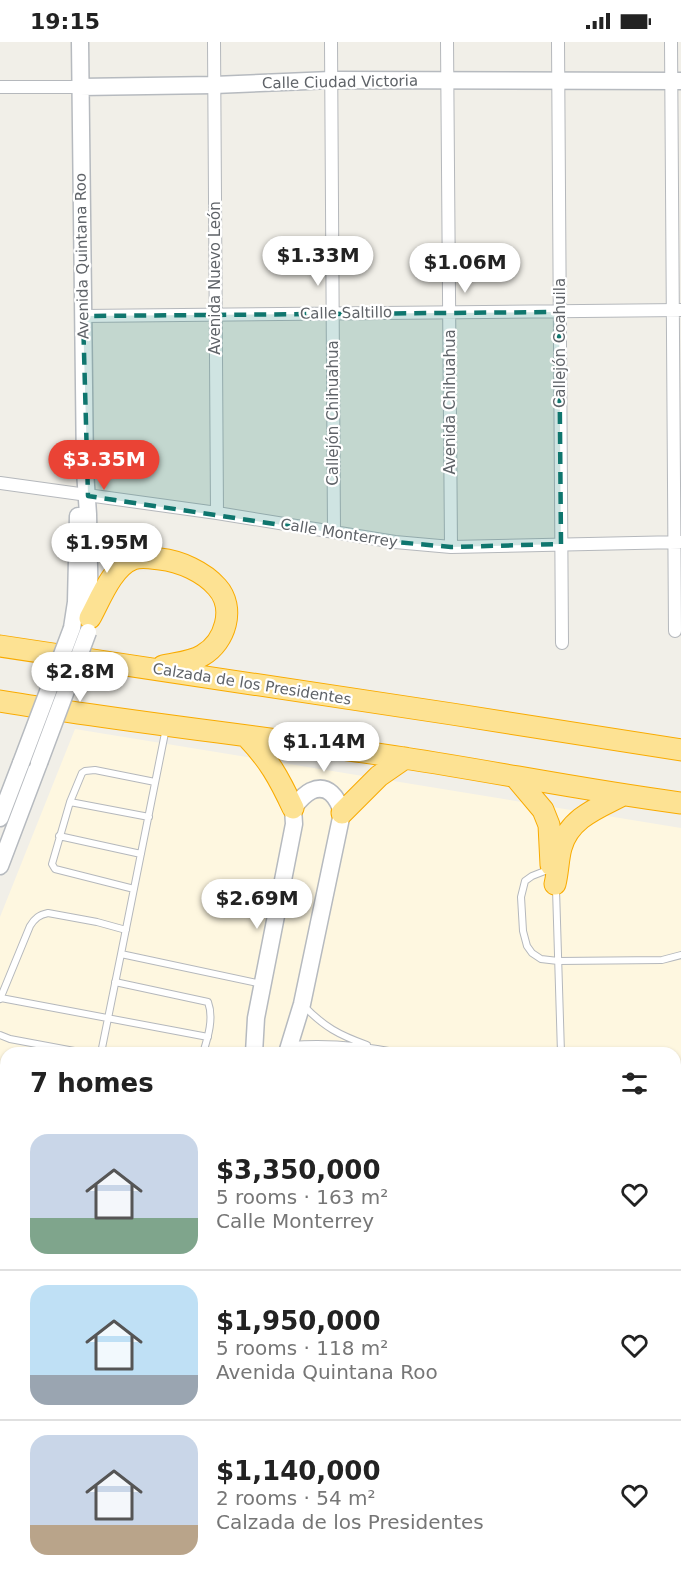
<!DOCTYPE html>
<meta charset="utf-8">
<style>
:root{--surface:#fff;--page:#f6f6f6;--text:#222;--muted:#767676;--line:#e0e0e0;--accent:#ea4335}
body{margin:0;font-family:"DejaVu Sans",sans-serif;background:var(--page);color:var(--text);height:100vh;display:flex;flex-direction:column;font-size:22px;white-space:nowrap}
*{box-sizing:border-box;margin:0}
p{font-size:20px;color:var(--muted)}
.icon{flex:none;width:33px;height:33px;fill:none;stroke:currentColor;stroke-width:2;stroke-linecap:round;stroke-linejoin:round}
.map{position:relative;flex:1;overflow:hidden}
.drawer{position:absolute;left:0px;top:1005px;width:681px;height:534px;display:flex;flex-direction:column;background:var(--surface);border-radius:18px 18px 0 0;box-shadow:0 2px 4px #0004}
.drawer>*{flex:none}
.price{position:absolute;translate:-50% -51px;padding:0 14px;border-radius:21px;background:#fff;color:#222;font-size:20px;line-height:39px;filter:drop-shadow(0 2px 3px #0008)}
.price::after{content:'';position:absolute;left:50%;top:36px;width:18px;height:14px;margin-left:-9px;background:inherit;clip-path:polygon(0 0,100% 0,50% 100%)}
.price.active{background:var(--accent);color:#fff}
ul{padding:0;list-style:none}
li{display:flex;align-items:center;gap:18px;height:150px;padding:0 30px}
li+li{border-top:2px solid var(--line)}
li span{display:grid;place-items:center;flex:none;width:168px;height:120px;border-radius:18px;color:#555}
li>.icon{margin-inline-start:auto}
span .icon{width:72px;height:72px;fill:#fffc;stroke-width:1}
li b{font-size:26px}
h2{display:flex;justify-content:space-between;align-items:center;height:72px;padding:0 30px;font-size:26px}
.status{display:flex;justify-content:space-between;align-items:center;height:42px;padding:0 30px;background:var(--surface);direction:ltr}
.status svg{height:16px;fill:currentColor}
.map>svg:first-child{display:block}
</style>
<div class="status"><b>19:15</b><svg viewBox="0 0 49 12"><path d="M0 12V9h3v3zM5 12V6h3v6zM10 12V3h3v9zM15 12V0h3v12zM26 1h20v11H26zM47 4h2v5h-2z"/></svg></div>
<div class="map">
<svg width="681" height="1539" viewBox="0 0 681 1539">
<rect width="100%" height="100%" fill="#f1efe8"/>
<path fill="#fef7e0" d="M 75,687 L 681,786 L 681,1539 L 0,1539 L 0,1248 L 6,1221 L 6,1533 L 675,1533 L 675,1011 L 6,1011 L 6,1064 L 0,1062 L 0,875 Z"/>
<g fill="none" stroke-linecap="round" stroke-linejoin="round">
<defs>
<path id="lane" d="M 166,686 L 121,912 L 262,942
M 70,760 L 149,775
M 59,794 L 141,812
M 550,827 L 532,834 L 525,839 L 521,855 L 523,889 L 527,904 L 532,911 L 541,917 L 558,919 L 662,918 L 681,913
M 134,847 L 55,827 L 52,822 L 70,760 L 82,731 L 85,729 L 95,728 L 155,740
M 556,847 L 561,1011
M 115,940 L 208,960 C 214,976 208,995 203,1011
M 1,956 L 208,995
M 0,957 L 30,884 C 35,876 39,873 48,871 L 97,880 L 126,888
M 303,963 C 324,985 339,993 367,1003
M 0,993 L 10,997 L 85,1011
M 291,1003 C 326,1000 366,1004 400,1011
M 101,1011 L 121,912
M 675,1120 L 681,1120
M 675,1497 L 679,1476
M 675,1511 L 681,1512
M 206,1533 L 231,1539
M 245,1539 L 246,1533
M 282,1539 L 283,1533
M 322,1539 L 323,1533
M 368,1539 L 369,1533
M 404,1539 L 405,1533
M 439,1539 L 440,1533
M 476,1539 L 478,1533
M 516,1539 L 517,1533
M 667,1539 L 668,1533"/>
<path id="street" d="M 214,0 L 217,471
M 331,0 L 334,490
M 447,0 L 451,505
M 558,0 L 562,601
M 671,0 L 675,589
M 0,45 L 80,45
M 83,274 L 681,268
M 0,441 L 217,471 L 395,500 L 451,505 L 681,500
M 0,1082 L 6,1084
M 0,1176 L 6,1147
M 675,1215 L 681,1216"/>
<path id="secondary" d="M 80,0 L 85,429 L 88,472 L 90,575
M 80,45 L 214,43 L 331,38 L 681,39
M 72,586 L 76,560 L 78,474
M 0,776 L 21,721
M 0,824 L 39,721
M 254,1011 L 256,976 L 294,782 L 293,766 C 298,760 303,753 311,749 C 328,741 338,756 342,771 L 302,962 L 287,1011
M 0,1341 L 6,1342
M 675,1475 L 681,1476
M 151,1539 L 152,1533
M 166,1539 L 168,1533"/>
<path id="highway" d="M 90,576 C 100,558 112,525 133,517 C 141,514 151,516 160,517 C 180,519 204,530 217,545 C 236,566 225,600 203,613 C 192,620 176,621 163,624
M 0,604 L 452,672 L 681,708
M 0,659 C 134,681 269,695 404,716 C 496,730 588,749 681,761
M 246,694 C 269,718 279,736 293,766
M 516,736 L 543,768 L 549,783 L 551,823
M 342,771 L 379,734 L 405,716
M 555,842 C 558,830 558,817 561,806 C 569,776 598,766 623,753"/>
</defs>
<use href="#lane" stroke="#b5b8bc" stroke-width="8"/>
<use href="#street" stroke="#b5b8bc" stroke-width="14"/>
<use href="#secondary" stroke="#b6babf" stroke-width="19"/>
<use href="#highway" stroke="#f9ab00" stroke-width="23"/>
<use href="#lane" stroke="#fff" stroke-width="6"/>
<use href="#street" stroke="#fff" stroke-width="12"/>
<use href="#secondary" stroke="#fff" stroke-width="16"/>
<use href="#highway" stroke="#fde293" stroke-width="21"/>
<defs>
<path id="secondary-bridge" d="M 21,721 L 72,586
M 39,721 L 88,590"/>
</defs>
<use href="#secondary-bridge" stroke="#b6babf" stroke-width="19" stroke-linecap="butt"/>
<use href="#secondary-bridge" stroke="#fff" stroke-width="16"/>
</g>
<path fill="#0f766e" fill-opacity="0.2" stroke="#0f766e" stroke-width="4.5" stroke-dasharray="12 8" stroke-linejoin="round" d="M 559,270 L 561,502 L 451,505 L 395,500 L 88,454 L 83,274 Z"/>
<g text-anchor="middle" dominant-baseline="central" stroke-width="4.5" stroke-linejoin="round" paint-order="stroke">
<g font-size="15" fill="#5f6368" stroke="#fff">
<text transform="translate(340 40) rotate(-1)">Calle Ciudad Victoria</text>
<text transform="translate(82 214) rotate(-91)">Avenida Quintana Roo</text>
<text transform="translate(215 236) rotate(-90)">Avenida Nuevo León</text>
<text transform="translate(346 271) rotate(-1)">Calle Saltillo</text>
<text transform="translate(560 301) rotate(-90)">Callejón Coahuila</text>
<text transform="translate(450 360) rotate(-90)">Avenida Chihuahua</text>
<text transform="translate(333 371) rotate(-90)">Callejón Chihuahua</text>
<text transform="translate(339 491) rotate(9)">Calle Monterrey</text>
<text transform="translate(252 642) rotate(9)">Calzada de los Presidentes</text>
</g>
</g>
</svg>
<b class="price" style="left:318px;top:245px">$1.33M</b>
<b class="price" style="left:465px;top:252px">$1.06M</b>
<b class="price active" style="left:104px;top:449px">$3.35M</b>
<b class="price" style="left:107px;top:532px">$1.95M</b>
<b class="price" style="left:80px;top:661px">$2.8M</b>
<b class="price" style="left:324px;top:731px">$1.14M</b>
<b class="price" style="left:257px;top:888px">$2.69M</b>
<section class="drawer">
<h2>7 homes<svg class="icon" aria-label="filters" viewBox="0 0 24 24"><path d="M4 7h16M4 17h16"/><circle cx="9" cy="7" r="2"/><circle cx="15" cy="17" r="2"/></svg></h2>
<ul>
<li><span style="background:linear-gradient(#c9d6e8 70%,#7fa58c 0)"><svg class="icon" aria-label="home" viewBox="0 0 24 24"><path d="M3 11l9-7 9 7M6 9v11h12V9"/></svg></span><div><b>$3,350,000</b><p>5 rooms · 163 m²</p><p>Calle Monterrey</p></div><svg class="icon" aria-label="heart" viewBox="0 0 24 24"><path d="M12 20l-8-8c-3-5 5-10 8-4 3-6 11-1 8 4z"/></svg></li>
<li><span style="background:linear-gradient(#bfe0f5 75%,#9aa5b1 0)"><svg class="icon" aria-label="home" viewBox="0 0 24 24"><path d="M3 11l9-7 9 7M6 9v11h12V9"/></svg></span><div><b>$1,950,000</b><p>5 rooms · 118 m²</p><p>Avenida Quintana Roo</p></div><svg class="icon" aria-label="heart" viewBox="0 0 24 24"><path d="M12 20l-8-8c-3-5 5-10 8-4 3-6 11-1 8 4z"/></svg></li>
<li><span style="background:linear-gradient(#c9d6e8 75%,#b9a48a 0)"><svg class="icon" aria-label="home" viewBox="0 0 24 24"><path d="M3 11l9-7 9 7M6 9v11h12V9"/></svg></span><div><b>$1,140,000</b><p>2 rooms · 54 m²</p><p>Calzada de los Presidentes</p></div><svg class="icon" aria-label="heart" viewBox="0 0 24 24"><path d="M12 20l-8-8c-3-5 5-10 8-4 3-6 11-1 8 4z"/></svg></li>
</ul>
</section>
</div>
